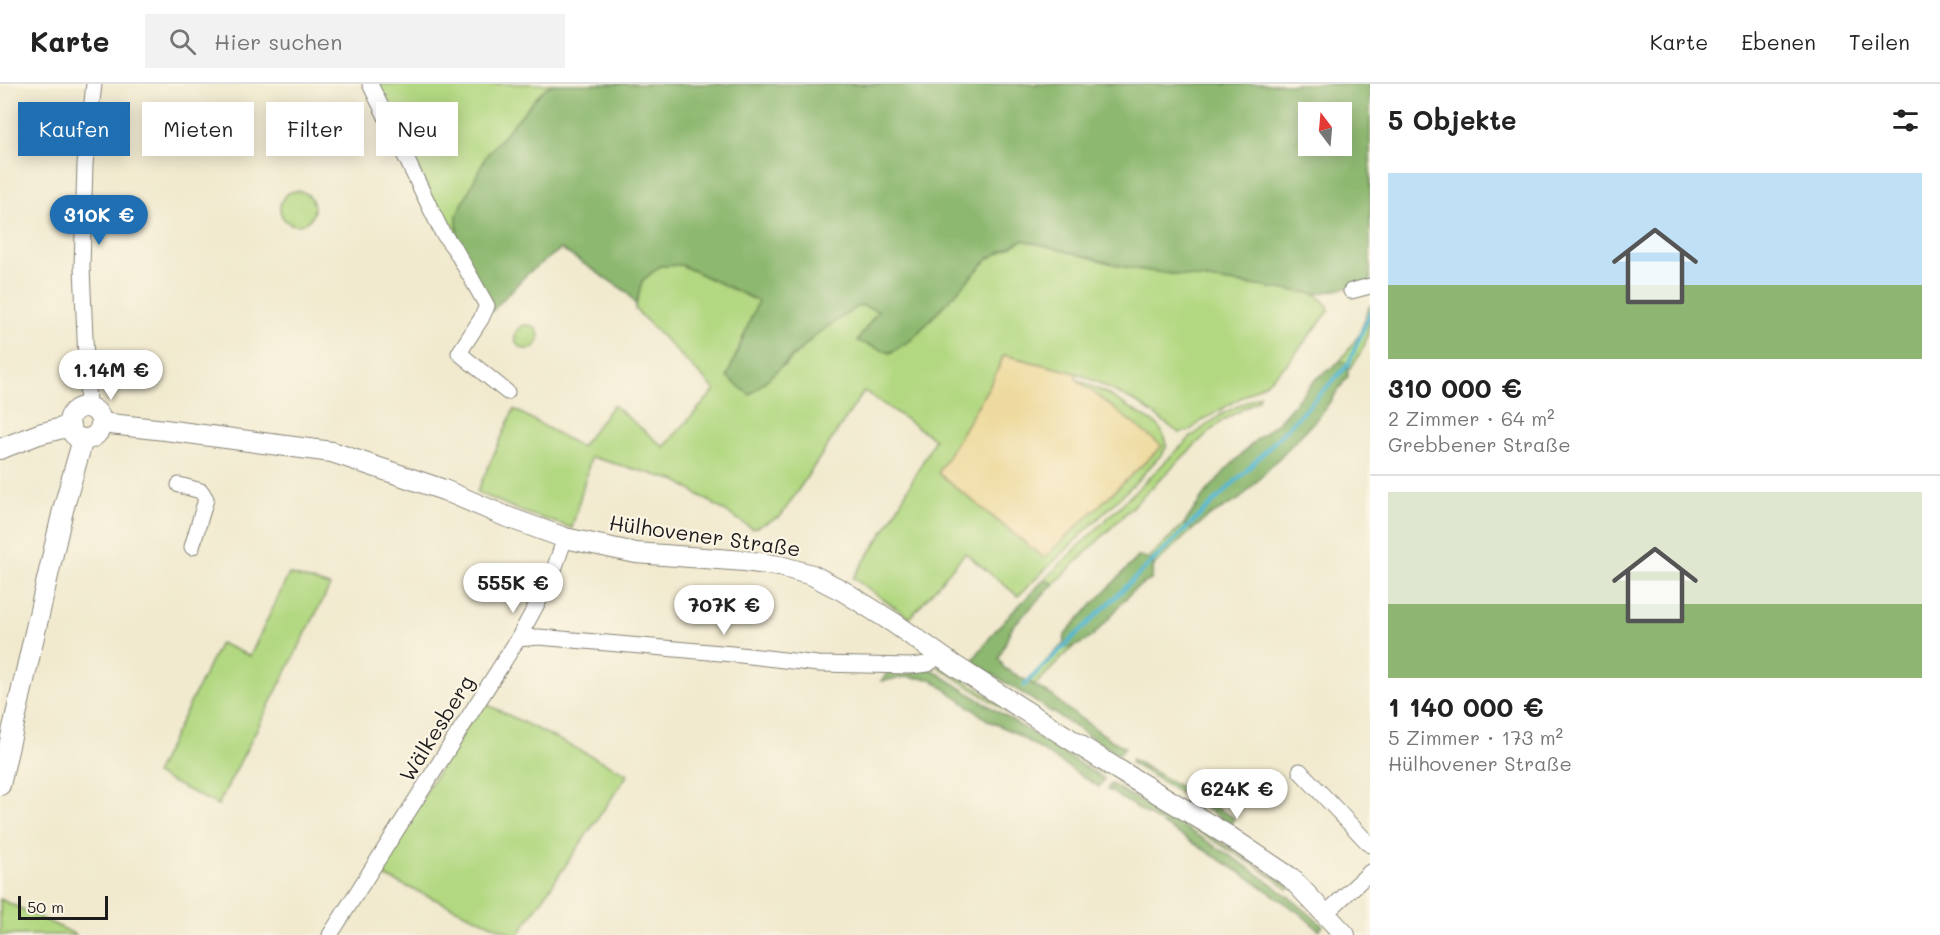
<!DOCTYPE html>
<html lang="de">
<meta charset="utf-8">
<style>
:root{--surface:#fff;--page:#f2f2f2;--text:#222;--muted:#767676;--line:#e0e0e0;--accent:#1f6fb2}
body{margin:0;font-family:Mali,sans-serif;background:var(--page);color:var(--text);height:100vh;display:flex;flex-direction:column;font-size:22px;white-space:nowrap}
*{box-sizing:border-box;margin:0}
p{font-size:20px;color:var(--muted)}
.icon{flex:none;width:33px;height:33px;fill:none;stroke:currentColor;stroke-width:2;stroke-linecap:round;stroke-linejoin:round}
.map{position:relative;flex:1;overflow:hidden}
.side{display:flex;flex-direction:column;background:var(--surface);width:570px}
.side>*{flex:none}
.guide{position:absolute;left:18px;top:18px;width:570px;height:54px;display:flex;gap:12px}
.needle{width:39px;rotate:344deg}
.buttons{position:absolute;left:1298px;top:18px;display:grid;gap:12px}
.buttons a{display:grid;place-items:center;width:54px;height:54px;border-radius:0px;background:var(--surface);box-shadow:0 3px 15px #0003;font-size:30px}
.scale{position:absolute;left:18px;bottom:15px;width:90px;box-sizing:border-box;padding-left:6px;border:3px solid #1c1c1c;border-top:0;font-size:16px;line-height:21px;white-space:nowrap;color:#1c1c1c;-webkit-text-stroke:4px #fcf5e5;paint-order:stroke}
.price{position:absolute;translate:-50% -51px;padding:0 14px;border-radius:21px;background:#fff;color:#222;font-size:20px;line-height:39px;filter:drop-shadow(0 2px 3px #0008)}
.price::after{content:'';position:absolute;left:50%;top:36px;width:18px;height:14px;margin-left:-9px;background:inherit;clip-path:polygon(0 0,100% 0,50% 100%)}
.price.current{background:var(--accent);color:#fff}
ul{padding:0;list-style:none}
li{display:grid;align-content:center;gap:12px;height:318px;padding:0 18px}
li+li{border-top:2px solid var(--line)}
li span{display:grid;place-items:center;height:186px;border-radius:0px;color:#555}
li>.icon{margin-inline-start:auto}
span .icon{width:108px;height:108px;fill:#fffc;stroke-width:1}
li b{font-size:26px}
h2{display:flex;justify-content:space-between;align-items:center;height:72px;padding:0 18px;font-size:26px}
.tag{padding:0 21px;border-radius:0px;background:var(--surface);box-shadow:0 3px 15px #0003;font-size:21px;line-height:54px}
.tag.current{background:var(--accent);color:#fff}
header{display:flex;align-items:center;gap:36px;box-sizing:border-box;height:84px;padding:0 30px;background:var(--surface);border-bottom:2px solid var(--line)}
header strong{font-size:28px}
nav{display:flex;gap:33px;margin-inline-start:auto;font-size:21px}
.search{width:420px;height:54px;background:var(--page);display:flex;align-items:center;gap:15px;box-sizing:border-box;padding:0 21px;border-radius:0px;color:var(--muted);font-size:22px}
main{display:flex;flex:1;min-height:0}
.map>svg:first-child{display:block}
</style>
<header>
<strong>Karte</strong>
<div class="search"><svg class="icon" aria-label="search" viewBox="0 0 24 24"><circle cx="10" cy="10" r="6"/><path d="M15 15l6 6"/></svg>Hier suchen</div>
<nav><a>Karte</a><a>Ebenen</a><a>Teilen</a></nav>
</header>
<main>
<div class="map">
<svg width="1370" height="851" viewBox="0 0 1370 851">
<rect width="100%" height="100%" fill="#fcf5e5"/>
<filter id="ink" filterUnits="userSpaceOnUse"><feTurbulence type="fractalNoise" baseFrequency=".0167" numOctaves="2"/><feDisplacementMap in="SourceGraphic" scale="12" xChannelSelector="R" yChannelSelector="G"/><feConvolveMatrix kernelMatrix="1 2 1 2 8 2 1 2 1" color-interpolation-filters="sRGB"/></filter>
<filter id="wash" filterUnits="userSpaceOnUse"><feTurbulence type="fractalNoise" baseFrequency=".008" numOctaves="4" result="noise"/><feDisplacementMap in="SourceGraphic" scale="24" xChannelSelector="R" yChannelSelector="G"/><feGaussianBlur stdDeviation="1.35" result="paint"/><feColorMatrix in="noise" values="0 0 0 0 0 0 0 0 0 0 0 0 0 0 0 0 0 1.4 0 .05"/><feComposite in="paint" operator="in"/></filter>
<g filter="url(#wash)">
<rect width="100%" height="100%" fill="#f1eacf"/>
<path fill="#b2d881" stroke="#677a4e" stroke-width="1.5" d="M 373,0 L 552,0 L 542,7 L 486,72 L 457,163 Z
M280 124a17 17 0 1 1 34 0a17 17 0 1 1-34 0Z
M 1023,156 L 1129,184 L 1316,210 L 1328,222 L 1329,227 L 1287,280 L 1266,299 L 1203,336 L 1189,347 L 1179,349 L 1141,321 L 1095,297 L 1076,289 L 1004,271 L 994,294 L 1076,295 L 1104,308 L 1158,341 L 1166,356 L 1166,364 L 1161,371 L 1134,400 L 1018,512 L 965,469 L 910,534 L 853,494 L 890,438 L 935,355 L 864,307 L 781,432 L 753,445 L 677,397 L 591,373 L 572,444 L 523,428 L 477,408 L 514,325 L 581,363 L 613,321 L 664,363 L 715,306 L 635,225 L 642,197 L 660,182 L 681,181 L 758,217 L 727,293 L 784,282 L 818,249 L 860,221 L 879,227 L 858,257 L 890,269 L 911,256 L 989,174 Z
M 1370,221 C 1370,248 1367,265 1349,285 L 1347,279 L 1340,277 L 1359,251 Z
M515 253a12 12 0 1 1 24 0a12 12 0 1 1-24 0Z
M 1260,311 L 1258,316 L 1222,337 L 1195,361 L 1054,500 L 1044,496 L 1191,353 L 1222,330 Z
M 1184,440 L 1192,446 L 1154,481 L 1148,475 Z
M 289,490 L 330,502 L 218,721 L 155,690 L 220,559 L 250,572 Z
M 1064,559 L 1067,563 L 1073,563 L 1035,601 L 1027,597 Z
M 937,582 L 943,582 L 1103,686 L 1103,690 Z
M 482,618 L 628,690 L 518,851 L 514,851 L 386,793 L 381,789 L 379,782 Z
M 1117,698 L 1122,698 L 1194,741 L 1291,803 L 1288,805 L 1259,784 Z
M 0,815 L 77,851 L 0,851 Z"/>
<path fill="#8db86f" stroke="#546a46" stroke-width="1.5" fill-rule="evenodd" d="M 552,0 L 1370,0 L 1370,199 L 1316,210 L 1129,184 L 1023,156 L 989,174 L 911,256 L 890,269 L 857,257 L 878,227 L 860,221 L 818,249 L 750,311 L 727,293 L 758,217 L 681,181 L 660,182 L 642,197 L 636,221 L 627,208 L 561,165 L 527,190 L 492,227 L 457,163 L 457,131 L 486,72 L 542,7 ZM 1308,28 L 1341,28 L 1341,62 L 1308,62 Z
M 1340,277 L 1347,279 L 1348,292 L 1322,329 L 1240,415 L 1208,433 L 1192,446 L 1184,440 L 1204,411 L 1226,386 L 1257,355 L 1277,339 L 1315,296 Z
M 1138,473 L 1145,473 L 1154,481 L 1151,496 C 1144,499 1136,503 1131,509 C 1114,525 1092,564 1067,563 L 1064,559 L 1065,551 L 1070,544 Z
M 1044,496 L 1054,500 L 1012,543 L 999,574 L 1004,584 L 1053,612 L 1066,624 L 1113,657 L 1125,663 L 1119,671 L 972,577 L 998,543 Z
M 931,585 L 1104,695 L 1099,703 L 1015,649 L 989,637 L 931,595 L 907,593 L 881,597 L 889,587 Z
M 1132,675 L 1234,734 L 1231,740 L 1131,679 Z
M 1111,700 C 1184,744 1260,784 1323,842 L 1319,846 L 1298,828 L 1249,794 L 1107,705 Z"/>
<path fill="#eeda9e" stroke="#857b5d" stroke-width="1.5" d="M 1004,271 L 1076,289 L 1076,295 L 1162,362 L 1044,474 L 938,389 L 994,294 Z"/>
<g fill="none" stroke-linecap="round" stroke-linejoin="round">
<path stroke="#52b7d1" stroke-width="4" d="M 1024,601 L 1247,386 L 1348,281 L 1370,229"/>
</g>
</g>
<g filter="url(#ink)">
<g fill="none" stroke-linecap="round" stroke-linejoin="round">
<defs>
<path id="minor" d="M 370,0 L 442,148 L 456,167 L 487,222 L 481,235 L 459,269 L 507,308
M 1351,207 L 1370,202
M 88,324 L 82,183 L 85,80 L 94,0
M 179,401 L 201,407 L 206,415 L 192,463
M 518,555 L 539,553 L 732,570 L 818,580 L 911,582 L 928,580 L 940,571
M 1300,687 L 1370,761
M 1325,830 L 1370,788
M 330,851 L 518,555 L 551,494 L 565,454"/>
<path id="major" d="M69 339a16 16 0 1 1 32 0a16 16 0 1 1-32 0Z
M 101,339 L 165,346 L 332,368 L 444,406 L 507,433 L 565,454 L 636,469 L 745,477 L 780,482 L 812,491 L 843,507 L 894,539 L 955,582 L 1117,685 L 1227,751 L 1291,794 L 1345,851
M 0,365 L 39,350 L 70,342
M 0,701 L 63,426 L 83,355"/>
</defs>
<use href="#minor" stroke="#868376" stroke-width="17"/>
<use href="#major" stroke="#868376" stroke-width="22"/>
<use href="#minor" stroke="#fff" stroke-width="15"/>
<use href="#major" stroke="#fff" stroke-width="20"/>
</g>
</g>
<g text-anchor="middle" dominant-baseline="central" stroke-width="4.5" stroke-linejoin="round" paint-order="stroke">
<g font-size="21" fill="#1c1c1c" stroke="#fcf5e5">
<text transform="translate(705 451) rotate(8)">Hülhovener Straße</text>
<text transform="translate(436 644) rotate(-58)">Wälkesberg</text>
</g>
</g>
</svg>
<div class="buttons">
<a><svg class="needle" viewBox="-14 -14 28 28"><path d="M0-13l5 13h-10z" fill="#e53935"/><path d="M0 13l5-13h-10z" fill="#767676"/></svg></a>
</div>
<div class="scale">50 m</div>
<b class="price current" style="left:99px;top:162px">310K €</b>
<b class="price" style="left:111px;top:317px">1.14M €</b>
<b class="price" style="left:513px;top:530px">555K €</b>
<b class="price" style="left:724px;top:552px">707K €</b>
<b class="price" style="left:1237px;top:736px">624K €</b>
<div class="guide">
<a class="tag current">Kaufen</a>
<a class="tag">Mieten</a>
<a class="tag">Filter</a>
<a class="tag">Neu</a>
</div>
</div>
<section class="side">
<h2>5 Objekte<svg class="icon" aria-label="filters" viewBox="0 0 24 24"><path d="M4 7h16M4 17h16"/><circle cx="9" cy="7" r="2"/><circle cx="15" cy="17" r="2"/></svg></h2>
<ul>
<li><span style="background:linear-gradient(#bfe0f5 60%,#8fb573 0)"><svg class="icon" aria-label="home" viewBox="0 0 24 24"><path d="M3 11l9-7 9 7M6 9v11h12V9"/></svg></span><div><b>310 000 €</b><p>2 Zimmer · 64 m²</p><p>Grebbener Straße</p></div></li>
<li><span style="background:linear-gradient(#dfe7d0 60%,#8fb573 0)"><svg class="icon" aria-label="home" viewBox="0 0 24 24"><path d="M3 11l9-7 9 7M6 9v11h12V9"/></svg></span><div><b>1 140 000 €</b><p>5 Zimmer · 173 m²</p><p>Hülhovener Straße</p></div></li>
</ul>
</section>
</main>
